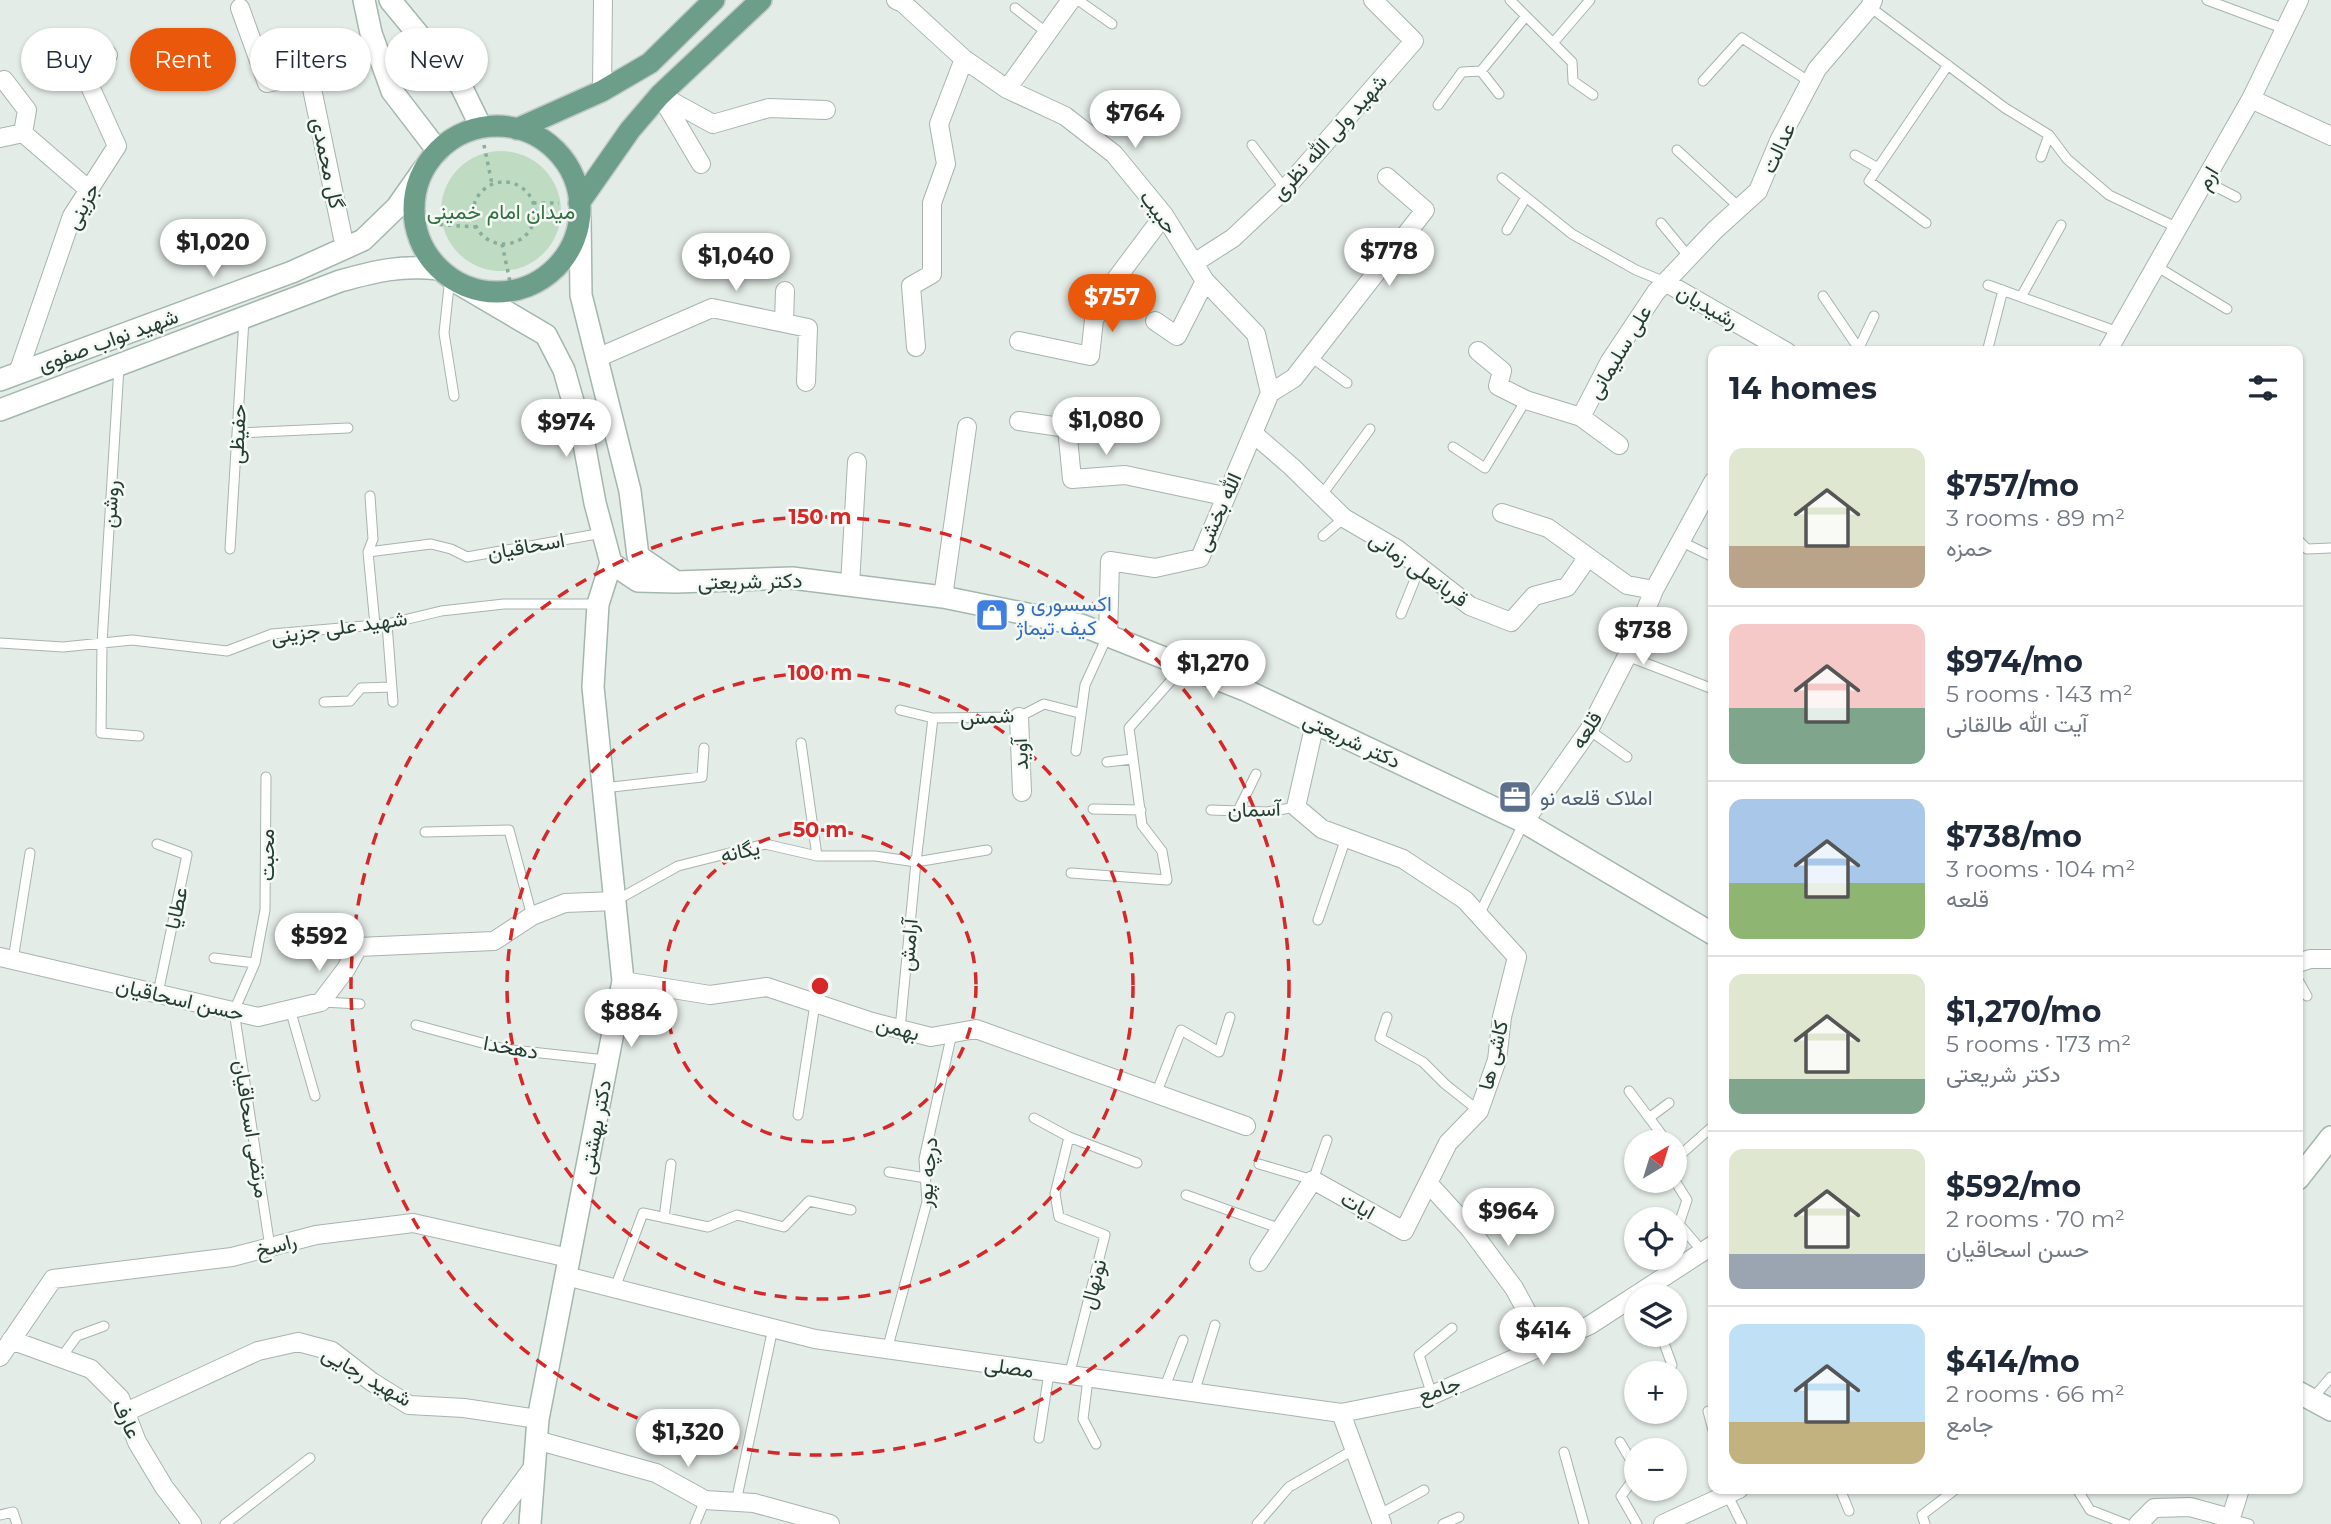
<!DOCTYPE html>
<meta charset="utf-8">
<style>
:root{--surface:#fff;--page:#f6f6f7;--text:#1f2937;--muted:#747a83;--line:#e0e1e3;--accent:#ea580c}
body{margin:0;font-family:Montserrat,Vazirmatn,sans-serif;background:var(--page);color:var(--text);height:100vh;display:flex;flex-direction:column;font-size:26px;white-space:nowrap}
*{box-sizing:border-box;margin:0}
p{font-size:23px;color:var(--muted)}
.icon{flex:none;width:38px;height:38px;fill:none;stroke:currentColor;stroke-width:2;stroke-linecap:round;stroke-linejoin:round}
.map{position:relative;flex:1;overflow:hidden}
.details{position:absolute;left:1708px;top:346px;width:595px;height:1148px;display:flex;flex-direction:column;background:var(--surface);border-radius:14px;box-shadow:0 2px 5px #0004}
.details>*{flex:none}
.hud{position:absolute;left:21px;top:28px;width:665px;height:63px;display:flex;gap:14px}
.needle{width:46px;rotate:38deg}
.buttons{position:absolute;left:1624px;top:1130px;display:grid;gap:14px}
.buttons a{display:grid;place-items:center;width:63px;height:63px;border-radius:50%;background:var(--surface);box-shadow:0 2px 5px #0004;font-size:35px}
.price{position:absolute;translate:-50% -60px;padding:0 16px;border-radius:24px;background:#fff;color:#222;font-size:23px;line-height:46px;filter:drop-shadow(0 2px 4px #0008)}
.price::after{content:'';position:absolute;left:50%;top:42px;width:21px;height:16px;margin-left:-10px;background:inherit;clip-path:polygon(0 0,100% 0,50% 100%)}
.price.active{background:var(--accent);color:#fff}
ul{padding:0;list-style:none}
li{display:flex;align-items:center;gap:21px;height:175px;padding:0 21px}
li+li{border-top:2px solid var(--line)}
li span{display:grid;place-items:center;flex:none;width:196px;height:140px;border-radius:14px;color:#555}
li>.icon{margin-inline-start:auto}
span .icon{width:84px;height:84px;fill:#fffc;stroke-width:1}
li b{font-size:30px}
h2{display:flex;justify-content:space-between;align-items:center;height:84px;padding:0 21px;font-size:30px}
.tag{padding:0 24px;border-radius:32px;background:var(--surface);box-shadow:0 2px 5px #0004;font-size:24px;line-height:63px}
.tag.active{background:var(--accent);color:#fff}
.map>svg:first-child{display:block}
</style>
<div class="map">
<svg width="2331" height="1524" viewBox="0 0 2331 1524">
<rect width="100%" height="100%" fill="#e4ece7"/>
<path fill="#bfdbc2" d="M441 211a60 60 0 1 1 120 0a60 60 0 1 1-120 0Z"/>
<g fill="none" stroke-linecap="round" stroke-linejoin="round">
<defs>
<path id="lane" d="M 1078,0 L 1112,24
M 1510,0 L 1572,62 L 1573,81 L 1593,95
M 2207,0 L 2285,29
M 1870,7 L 2005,108 L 2049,135 L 2067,159 L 2109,195 L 2178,228
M 1015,8 L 1047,33
M 1553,43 L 1590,0
M 1481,71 L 1499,94
M 1703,81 L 1742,38 L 1810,82
M 1438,105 L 1462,72 L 1481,71 L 1526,16
M 1252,145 L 1285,189
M 1677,150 L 1740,208
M 1855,155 L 1878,168
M 2041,157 L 2049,135
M 1502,178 L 1572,234 L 1636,270 L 1665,282
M 2205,181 L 2236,197
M 1661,223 L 1689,257
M 1926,223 L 1869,181 L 1948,65
M 1507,230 L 1526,197
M 2156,266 L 2227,309
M 450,277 L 444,333 L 454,396
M 1988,285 L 2118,332
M 1823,296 L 1859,349
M 2021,297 L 2061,225
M 1857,352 L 1874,316
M 1987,352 L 2003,290
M 1311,357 L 1347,383
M 119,367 L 102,643 L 101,733 L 139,736
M 237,433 L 348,428
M 1453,447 L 1485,468 L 1526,400
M 370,496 L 373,539 L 368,552 L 375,625
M 1321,496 L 1370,429
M 1323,536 L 1344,518
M 2298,540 L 2307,549 L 2331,548
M 1680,541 L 1713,557
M 230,549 L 244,319
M 368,552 L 431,544 L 451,549 L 467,557 L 603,533
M 1401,614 L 1420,567
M 387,624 L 393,702
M 0,643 L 63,647 L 132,640 L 227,651 L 272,634 L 387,624 L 441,611 L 504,604 L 597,604
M 1627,656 L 1713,689
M 324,702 L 350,701 L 361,688 L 392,687
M 900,710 L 933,718 L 1019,717 L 1044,704 L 1079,713
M 1589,730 L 1627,757
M 801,743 L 817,856
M 1076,751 L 1085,685 L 1107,637
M 1107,762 L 1132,759
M 266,777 L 265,910 L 255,963 L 234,1011 L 270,1247
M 603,788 L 702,777 L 704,748
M 1093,809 L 1141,810
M 1211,810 L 1267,812 L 1296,807
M 1238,811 L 1256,774
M 425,832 L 509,830 L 532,916
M 157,844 L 187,855 L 158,993
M 1071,873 L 1167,880 L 1162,851 L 1142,825 L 1129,728 L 1184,666
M 617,900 L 678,866 L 765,844 L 817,856 L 875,856 L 916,862 L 987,850
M 1479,915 L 1524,822
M 1318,920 L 1346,838
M 214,958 L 255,963
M 13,960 L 30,853
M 2298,980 L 2307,996
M 322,1002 L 360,1004
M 290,1009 L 315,1096
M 1387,1017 L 1380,1038 L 1423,1062 L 1445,1084 L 1479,1111
M 416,1025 L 504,1049 L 606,1060
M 900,1029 L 916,862 L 933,718
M 1629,1091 L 1668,1143
M 1156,1094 L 1181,1030 L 1219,1052 L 1230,1017
M 798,1115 L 815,1004
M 1034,1118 L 1069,1137 L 1055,1194 L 1059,1217 L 1105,1235 L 1069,1376
M 1649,1118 L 1669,1103
M 1069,1137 L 1137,1163
M 1259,1164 L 1313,1180 L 1327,1140
M 889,1172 L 926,1178
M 1675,1177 L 1678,1157 L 1713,1126
M 1675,1181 L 1687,1200 L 1679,1224 L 1703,1252
M 1186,1195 L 1281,1229
M 664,1218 L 671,1164
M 615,1288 L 643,1213 L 708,1227 L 737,1215 L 784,1227 L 809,1201 L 851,1210
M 1661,1335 L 1672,1365
M 887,1350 L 927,1202 L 924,1159 L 952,1033
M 61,1358 L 77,1336 L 104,1326
M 1088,1379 L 1083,1419 L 1096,1444
M 1164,1389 L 1183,1340
M 1194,1393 L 1215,1325
M 1432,1395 L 1419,1355 L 1452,1328
M 2313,1398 L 2331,1377
M 1708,1411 L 1713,1430
M 1039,1438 L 1049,1373
M 1620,1442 L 1636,1469
M 1564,1452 L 1584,1524
M 1636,1476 L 1621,1496 L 1637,1524
M 1840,1489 L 1849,1511
M 2077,1489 L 2090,1510 L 2126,1524
M 1727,1494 L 1742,1524
M 736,1502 L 773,1328
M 1380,1514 L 1424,1490
M 0,1515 L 13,1512 L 17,1524
M 2231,1519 L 2249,1524
M 225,1524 L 310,1458
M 695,1524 L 705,1500
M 1257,1524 L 1289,1487 L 1355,1449
M 1443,1524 L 1459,1517
M 1925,1524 L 1922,1515 L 1956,1489"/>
<path id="street" d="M 896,0 L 903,3 L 964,59 L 1007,89 L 1065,116 L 1114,154 L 1164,215 L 1205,281 L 1256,334 L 1270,393
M 240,8 L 267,83 L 309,74 L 345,248
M 1007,89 L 1071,0
M 602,91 L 603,0
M 660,95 L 713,124 L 769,108 L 826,110
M 662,98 L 701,164
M 2251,99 L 2331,136
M 23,133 L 89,190
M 0,138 L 23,133 L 27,110 L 4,80
M 1194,263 L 1233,238 L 1285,189 L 1414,41 L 1373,0
M 1665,282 L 1787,352
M 1155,321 L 1177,336 L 1205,281
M 784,322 L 785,291
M 1019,341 L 1090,356 L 1094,320 L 1116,279 L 1164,215
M 916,347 L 911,286 L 932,274 L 932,203 L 946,164 L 939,124 L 964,59
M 1478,351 L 1502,371 L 1498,386 L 1526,400 L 1581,417 L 1610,361 L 1656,292 L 1715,230 L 1758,191 L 1779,141 L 1817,69 L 1870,7 L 1873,0
M 2107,352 L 2251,99 L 2299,0
M 597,358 L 712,308 L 808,328 L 806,382
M 18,373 L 72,216 L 117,146 L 84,73 L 108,55
M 1270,393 L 1294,378 L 1425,210 L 1387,177
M 1581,417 L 1619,445
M 1019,421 L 1067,428 L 1072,479 L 1125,475 L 1224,496
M 1254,434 L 1292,467 L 1344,518 L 1397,549 L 1470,606 L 1511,622 L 1534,596 L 1567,587 L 1588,557
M 1502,513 L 1548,528 L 1627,585 L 1654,590
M 850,585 L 857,462
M 943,597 L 967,427
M 1108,636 L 1110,561 L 1155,568 L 1200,558 L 1270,393
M 1019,717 L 1022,792
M 1524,822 L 1589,730 L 1627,656 L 1654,590 L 1713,482
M 0,957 L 258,1017 L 321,1002 L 346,969 L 358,947 L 494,941 L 532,916 L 565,903 L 615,901
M 2298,963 L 2310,959 L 2331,959
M 623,981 L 710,995 L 767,987 L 872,1022 L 931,1037 L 976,1029 L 1246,1126
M 1428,1183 L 1470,1229 L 1514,1288 L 1545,1345
M 1259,1262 L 1313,1180 L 1404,1231 L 1448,1143 L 1479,1111 L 1497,1060 L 1502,1017 L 1517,957 L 1465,900 L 1403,859 L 1322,829 L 1296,807 L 1315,723
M 566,1276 L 815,1339 L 1341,1413 L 1432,1395 L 1590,1325 L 1713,1245
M 11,1340 L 91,1369 L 120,1398 L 137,1442 L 164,1487 L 192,1524
M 0,1357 L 53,1279 L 232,1257 L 316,1235 L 413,1223 L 569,1258
M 126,1412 L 258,1351 L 298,1342 L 332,1351 L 372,1382 L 409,1405 L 464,1408 L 538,1419
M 1341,1413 L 1382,1524
M 536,1440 L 656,1473 L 705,1500 L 754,1503 L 830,1524
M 491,1524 L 534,1466
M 1663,1524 L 1739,1489
M 2138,1524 L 2154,1508 L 2190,1507 L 2230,1518
M 2229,1524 L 2240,1489"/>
<path id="secondary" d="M 364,0 L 371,33 L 392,91 L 438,151
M 390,0 L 461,86 L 481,127
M 580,218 L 581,295 L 630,491 L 638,556 L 676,582
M 459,284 L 546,335 L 564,370 L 582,433 L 595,503 L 611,563 L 638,581 L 676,582 L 792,578 L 943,597 L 1081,625 L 1245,690 L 1524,822 L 1713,934
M 0,380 L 292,272 L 363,240 L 397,207 L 423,170
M 0,410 L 340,281 C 376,271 400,265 439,269
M 2298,1179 L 2331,1137
M 2298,1392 L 2331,1410
M 530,1524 L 538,1419 L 623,981 L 593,687 L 598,604 L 611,563"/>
<path id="primary" d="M414 209a83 83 0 1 1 166 0a83 83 0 1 1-166 0Z
M 517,129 L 602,91 L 650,63 L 714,0
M 579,203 L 630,130 L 660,95 L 761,0"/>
</defs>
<use href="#lane" stroke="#a7b4ad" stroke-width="11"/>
<use href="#street" stroke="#a7b4ad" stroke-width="20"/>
<use href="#secondary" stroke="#a3b7ad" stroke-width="24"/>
<use href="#primary" stroke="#c2c9c6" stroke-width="24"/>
<path stroke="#87ad9b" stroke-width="3.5" stroke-dasharray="3.5 5" stroke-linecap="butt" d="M 484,145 L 492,184
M473 213a31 31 0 1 1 62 0a31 31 0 1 1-62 0Z
M 533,203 L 559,203
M 414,223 L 477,227
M 502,244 L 512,291"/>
<use href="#lane" stroke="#fff" stroke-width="9"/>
<use href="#street" stroke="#fff" stroke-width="18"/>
<use href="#secondary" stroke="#fff" stroke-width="21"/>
<use href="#primary" stroke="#6c9e89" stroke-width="21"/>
</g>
<g fill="none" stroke="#d62828" stroke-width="3.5" stroke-dasharray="12 9">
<circle cx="820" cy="986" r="156"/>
<circle cx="820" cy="986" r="313"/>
<circle cx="820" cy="986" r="469"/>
</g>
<defs>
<symbol id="shop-square" viewBox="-11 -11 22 22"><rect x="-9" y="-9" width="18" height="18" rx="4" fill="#3f7fe0" stroke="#f4f9f6"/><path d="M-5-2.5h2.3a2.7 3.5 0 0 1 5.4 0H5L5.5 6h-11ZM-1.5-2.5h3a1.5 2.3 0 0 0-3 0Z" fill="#fff"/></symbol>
<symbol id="office-square" viewBox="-11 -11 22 22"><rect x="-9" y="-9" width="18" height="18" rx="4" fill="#5c6f8a" stroke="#f4f9f6"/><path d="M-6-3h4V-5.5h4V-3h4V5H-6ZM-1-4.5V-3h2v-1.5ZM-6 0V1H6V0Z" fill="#fff"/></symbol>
</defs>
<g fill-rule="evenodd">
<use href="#shop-square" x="973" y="596" width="38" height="38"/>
<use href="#office-square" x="1496" y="778" width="38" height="38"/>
</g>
<g text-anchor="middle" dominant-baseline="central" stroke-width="5" stroke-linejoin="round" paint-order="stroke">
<g font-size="21" fill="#253d32" stroke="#f4f9f6">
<text transform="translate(1329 137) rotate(-48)">شهید ولی الله نظری</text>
<text transform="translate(1778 148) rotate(-65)">عدالت</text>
<text transform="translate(328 163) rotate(78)">گل محمدی</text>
<text transform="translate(2207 178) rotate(-60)">ارم</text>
<text transform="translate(82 206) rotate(-62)">جزینی</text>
<text transform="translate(1159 212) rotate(54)">حبیب</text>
<text transform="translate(1708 306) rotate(30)">رشیدیان</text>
<text transform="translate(108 340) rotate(-20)">شهید نواب صفوی</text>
<text transform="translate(1619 352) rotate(-59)">علی سلیمانی</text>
<text transform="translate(237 434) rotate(-87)">حفیظی</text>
<text transform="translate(110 504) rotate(-86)">روشن</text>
<text transform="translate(1218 512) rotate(-66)">الله بخشی</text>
<text transform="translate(526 546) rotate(-10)">اسحاقیان</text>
<text transform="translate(1419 569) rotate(35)">قربانعلی زمانی</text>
<text transform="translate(750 581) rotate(-1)">دکتر شریعتی</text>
<text transform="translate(339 627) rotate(-8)">شهید علی جزینی</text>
<text transform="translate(987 716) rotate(-3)">شمس</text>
<text transform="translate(1586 730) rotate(-58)">قلعه</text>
<text transform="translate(1352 740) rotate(25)">دکتر شریعتی</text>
<text transform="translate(1020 754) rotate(-92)">آوید</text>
<text transform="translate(1254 809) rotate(-2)">آسمان</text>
<text transform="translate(740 851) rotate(-12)">یگانه</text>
<text transform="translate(266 855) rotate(-90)">محبت</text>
<text transform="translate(176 908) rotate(-78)">عطایا</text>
<text transform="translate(908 945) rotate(-85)">آرامش</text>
<text transform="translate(180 999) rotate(13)">حسن اسحاقیان</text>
<text transform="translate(898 1028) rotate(15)">بهمن</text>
<text transform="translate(511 1047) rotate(10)">دهخدا</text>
<text transform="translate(1493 1055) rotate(-77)">کاشی ها</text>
<text transform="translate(595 1127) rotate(-79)">دکتر بهشتی</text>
<text transform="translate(252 1129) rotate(81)">مرتضی اسحاقیان</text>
<text transform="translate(927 1172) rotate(-85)">درچه پور</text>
<text transform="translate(1358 1205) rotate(29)">ایات</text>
<text transform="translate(276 1245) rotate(-15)">راسخ</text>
<text transform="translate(1093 1284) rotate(-75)">نونهال</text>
<text transform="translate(1009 1367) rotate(8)">مصلی</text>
<text transform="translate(367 1376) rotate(30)">شهید رجایی</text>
<text transform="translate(1439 1389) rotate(-19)">جامع</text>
<text transform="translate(127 1419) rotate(65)">عارف</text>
</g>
<g font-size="21" fill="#327040" stroke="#f4f9f6">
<text x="501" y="211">میدان امام خمینی</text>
</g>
<g font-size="21" fill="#366cbe" stroke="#f4f9f6" text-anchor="start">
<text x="1016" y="603">اکسسوری و<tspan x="1016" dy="24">کیف تیماژ</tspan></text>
</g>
<g font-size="21" fill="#4e5e75" stroke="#f4f9f6" text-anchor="start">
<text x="1540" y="797">املاک قلعه نو</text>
</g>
</g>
<circle cx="820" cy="986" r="10" fill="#d62828" stroke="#f4f9f6" stroke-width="3.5"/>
<g font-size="21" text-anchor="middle" font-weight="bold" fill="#d62828" stroke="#f4f9f6" stroke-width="5" stroke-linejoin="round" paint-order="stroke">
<text x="820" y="524">150 m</text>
<text x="820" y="680">100 m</text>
<text x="820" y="837">50 m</text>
</g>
</svg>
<div class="buttons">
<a><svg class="needle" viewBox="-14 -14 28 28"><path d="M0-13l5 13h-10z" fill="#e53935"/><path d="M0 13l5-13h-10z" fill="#747a83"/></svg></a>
<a><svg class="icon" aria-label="locate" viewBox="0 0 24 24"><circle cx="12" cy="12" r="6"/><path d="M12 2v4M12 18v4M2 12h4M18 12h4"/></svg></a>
<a><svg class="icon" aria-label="layers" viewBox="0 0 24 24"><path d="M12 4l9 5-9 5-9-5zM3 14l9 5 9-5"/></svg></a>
<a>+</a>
<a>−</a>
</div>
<b class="price" style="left:1135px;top:150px">$764</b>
<b class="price" style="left:213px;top:279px">$1,020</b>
<b class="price" style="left:1389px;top:288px">$778</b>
<b class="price" style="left:736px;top:293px">$1,040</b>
<b class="price active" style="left:1112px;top:334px">$757</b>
<b class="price" style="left:1106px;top:457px">$1,080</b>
<b class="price" style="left:566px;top:459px">$974</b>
<b class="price" style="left:1643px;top:667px">$738</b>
<b class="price" style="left:1213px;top:700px">$1,270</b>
<b class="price" style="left:319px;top:973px">$592</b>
<b class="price" style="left:631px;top:1049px">$884</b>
<b class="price" style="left:1508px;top:1248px">$964</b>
<b class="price" style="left:1543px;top:1367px">$414</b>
<b class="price" style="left:688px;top:1469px">$1,320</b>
<div class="hud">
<a class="tag">Buy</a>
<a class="tag active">Rent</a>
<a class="tag">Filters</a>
<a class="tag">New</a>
</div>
<section class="details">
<h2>14 homes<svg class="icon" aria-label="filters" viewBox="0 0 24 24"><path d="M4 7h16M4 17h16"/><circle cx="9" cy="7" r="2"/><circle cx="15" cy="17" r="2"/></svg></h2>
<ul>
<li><span style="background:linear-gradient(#dfe7d0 70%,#b9a48a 0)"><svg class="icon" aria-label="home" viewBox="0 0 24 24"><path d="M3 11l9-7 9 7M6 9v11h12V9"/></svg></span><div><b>$757/mo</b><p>3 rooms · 89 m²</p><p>حمزه</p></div></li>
<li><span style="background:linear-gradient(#f6c9c9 60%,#7fa58c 0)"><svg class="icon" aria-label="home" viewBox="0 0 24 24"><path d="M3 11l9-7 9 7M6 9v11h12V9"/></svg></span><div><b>$974/mo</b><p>5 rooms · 143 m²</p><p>آیت الله طالقانی</p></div></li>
<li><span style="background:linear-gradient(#a9c7e8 60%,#8fb573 0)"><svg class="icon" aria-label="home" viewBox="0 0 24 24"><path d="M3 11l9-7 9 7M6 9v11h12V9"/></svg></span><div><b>$738/mo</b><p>3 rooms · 104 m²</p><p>قلعه</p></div></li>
<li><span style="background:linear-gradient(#dfe7d0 75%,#7fa58c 0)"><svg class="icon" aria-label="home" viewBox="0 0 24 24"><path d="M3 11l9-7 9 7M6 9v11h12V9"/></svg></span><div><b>$1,270/mo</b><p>5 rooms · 173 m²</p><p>دکتر شریعتی</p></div></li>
<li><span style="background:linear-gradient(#dfe7d0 75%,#9aa5b1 0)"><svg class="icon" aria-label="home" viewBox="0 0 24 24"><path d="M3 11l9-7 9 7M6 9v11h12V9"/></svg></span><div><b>$592/mo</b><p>2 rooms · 70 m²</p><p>حسن اسحاقیان</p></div></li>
<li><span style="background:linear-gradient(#bfe0f5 70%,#c2b280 0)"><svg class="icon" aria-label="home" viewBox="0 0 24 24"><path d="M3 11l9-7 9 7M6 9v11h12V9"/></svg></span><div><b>$414/mo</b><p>2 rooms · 66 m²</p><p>جامع</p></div></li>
</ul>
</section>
</div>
